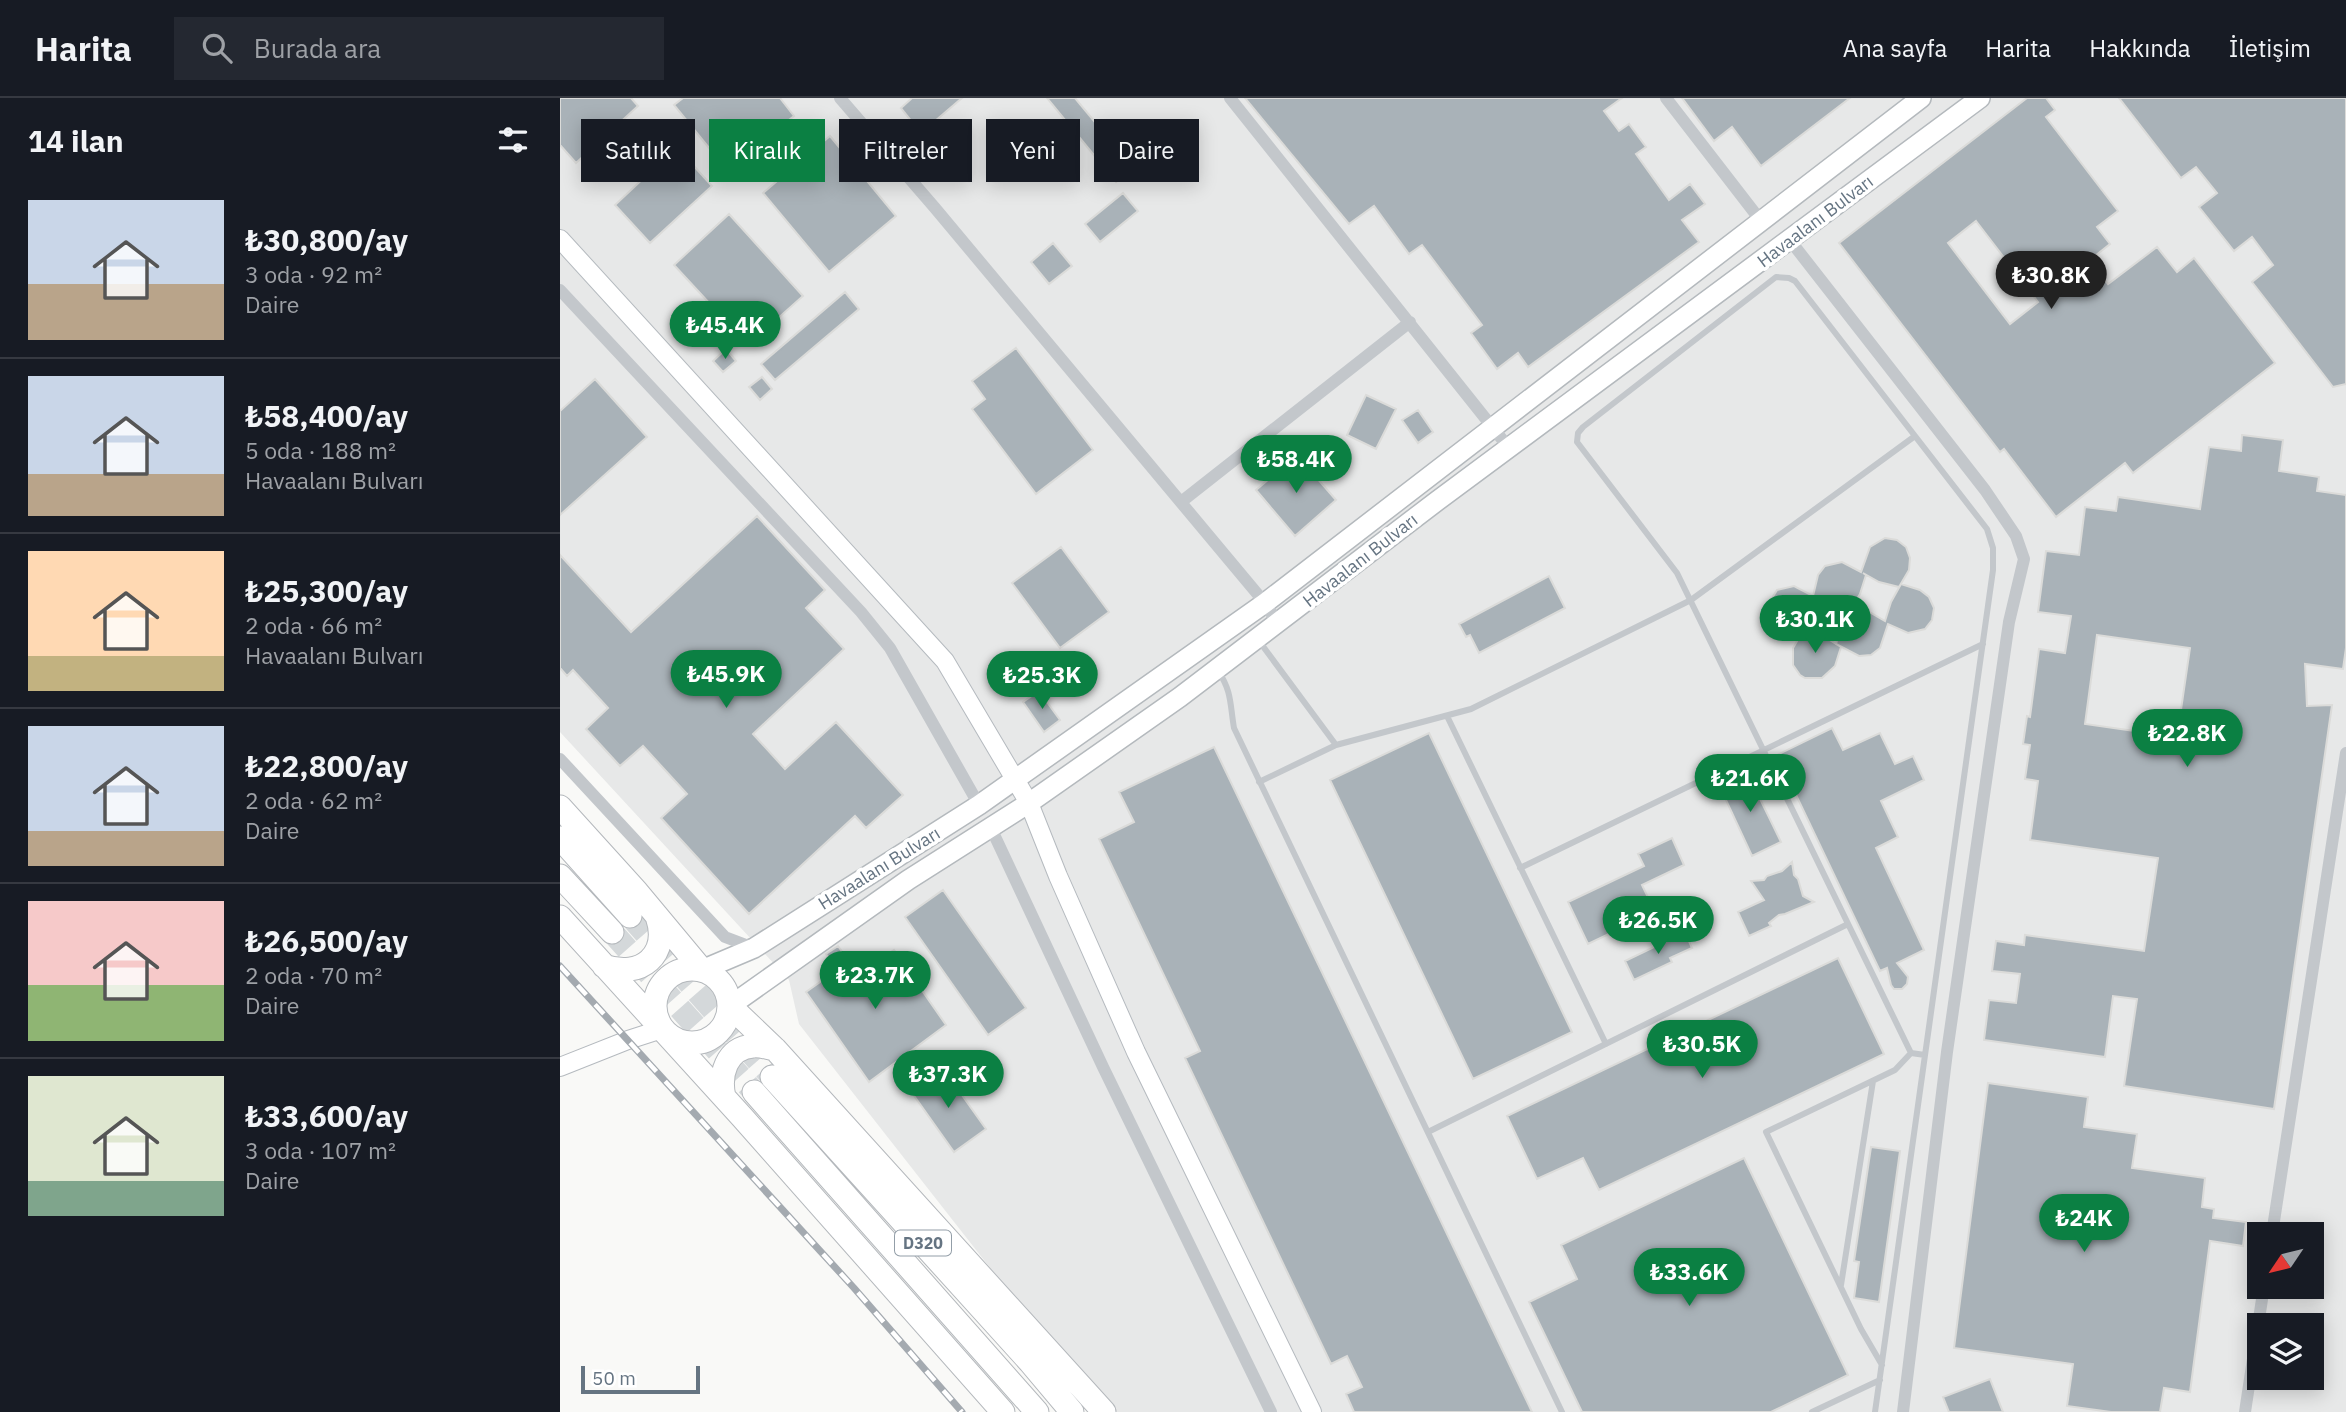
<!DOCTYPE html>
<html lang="tr">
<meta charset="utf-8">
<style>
:root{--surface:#171b24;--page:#242831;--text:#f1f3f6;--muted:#9ea1a6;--line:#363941;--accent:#0b8043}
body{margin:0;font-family:"IBM Plex Sans",sans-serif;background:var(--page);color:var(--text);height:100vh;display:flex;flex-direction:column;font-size:26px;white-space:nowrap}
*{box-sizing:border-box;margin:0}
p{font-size:23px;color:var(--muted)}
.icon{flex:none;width:38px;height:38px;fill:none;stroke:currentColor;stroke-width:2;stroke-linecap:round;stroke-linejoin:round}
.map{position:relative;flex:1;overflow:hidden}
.sheet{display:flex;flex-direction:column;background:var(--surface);width:560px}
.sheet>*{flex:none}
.top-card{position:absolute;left:21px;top:21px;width:665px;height:63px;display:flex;gap:14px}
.needle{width:46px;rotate:235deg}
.fabs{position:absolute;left:1687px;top:1124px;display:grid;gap:14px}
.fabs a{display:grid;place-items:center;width:77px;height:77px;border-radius:0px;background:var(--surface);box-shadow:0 4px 18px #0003;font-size:35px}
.scale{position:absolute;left:21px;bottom:18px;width:119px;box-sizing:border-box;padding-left:7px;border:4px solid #657482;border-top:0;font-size:19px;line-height:24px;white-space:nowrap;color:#657482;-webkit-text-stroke:5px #fff;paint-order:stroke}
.price{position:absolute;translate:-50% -60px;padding:0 16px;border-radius:24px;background:var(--accent);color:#fff;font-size:23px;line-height:46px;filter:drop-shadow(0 2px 4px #0008)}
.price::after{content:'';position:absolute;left:50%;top:42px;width:21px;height:16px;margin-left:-10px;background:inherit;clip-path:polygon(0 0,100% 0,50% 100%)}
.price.current{background:#222;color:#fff}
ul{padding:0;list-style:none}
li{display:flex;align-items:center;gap:21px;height:175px;padding:0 28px}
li+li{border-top:2px solid var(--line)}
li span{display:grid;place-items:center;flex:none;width:196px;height:140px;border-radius:0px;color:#555}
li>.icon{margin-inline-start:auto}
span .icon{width:84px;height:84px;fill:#fffc;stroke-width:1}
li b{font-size:30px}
h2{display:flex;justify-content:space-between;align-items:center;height:84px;padding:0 28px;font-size:30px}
.chip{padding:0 24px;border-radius:0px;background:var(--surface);box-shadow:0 4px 18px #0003;font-size:24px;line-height:63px}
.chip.current{background:var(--accent);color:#fff}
header{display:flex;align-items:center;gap:42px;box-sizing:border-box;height:98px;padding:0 35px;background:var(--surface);border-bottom:2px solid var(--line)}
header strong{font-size:33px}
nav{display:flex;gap:38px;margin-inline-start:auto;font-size:24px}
.search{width:490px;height:63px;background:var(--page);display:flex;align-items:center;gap:18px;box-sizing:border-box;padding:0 24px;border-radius:0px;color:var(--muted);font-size:26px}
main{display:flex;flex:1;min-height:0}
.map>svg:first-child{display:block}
</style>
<header>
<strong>Harita</strong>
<div class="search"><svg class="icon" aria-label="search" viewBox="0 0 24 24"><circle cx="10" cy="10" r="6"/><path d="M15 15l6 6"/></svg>Burada ara</div>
<nav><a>Ana sayfa</a><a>Harita</a><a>Hakkında</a><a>İletişim</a></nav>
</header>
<main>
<section class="sheet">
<h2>14 ilan<svg class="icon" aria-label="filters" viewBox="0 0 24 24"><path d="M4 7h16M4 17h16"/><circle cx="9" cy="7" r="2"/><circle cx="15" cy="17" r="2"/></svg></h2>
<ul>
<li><span style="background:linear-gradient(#c9d6e8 60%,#b9a48a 0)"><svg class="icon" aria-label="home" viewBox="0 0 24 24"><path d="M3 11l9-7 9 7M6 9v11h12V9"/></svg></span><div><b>₺30,800/ay</b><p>3 oda · 92 m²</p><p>Daire</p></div></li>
<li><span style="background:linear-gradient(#c9d6e8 70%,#b9a48a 0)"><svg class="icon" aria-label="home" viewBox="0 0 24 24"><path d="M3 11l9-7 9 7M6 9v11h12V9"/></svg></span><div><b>₺58,400/ay</b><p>5 oda · 188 m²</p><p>Havaalanı Bulvarı</p></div></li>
<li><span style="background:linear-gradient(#ffd9b3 75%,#c2b280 0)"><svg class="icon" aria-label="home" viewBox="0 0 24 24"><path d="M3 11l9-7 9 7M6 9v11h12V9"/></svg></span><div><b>₺25,300/ay</b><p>2 oda · 66 m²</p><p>Havaalanı Bulvarı</p></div></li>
<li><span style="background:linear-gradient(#c9d6e8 75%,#b9a48a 0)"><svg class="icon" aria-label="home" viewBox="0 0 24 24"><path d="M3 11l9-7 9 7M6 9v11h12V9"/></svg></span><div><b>₺22,800/ay</b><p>2 oda · 62 m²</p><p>Daire</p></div></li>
<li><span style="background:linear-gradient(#f6c9c9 60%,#8fb573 0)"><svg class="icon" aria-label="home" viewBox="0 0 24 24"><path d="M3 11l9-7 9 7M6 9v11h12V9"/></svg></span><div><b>₺26,500/ay</b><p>2 oda · 70 m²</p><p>Daire</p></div></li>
<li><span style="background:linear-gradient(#dfe7d0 75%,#7fa58c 0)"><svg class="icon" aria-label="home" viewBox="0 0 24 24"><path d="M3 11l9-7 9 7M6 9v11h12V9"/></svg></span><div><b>₺33,600/ay</b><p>3 oda · 107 m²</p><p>Daire</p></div></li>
</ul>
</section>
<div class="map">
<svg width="1786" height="1314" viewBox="0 0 1786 1314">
<rect width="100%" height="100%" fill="#f9f9f7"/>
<path fill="#e7e8e8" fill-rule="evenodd" d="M 0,0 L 1786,0 L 1786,1314 L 543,1314 L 239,926 L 229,882 L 0,634 ZM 1699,1136 L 1752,1136 L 1752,1188 L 1699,1188 ZM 1699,1227 L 1752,1227 L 1752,1279 L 1699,1279 Z"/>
<path fill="#a9b2b8" stroke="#dbdbd9" stroke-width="2" fill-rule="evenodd" d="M 0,0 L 71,0 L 78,8 L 16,65 L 0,47 Z
M 123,0 L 220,0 L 234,18 L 206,40 L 216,51 L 186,76 L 177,64 L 167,72 L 114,7 Z
M 352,0 L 402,0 L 361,35 L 341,10 Z
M 487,0 L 515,0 L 573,70 L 556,84 Z
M 685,0 L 1062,0 L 1044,13 L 1059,33 L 1069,26 L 1086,49 L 1076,56 L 1109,102 L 1130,86 L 1145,106 L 1122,122 L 1139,144 L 968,269 L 958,255 L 937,271 L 911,235 L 922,227 L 862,147 L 849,156 L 814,108 L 789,126 Z
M 1122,0 L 1290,0 L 1201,68 L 1172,29 L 1154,43 Z
M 1467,0 L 1486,0 L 1495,12 L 1486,19 L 1558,113 L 1537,129 L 1550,146 L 1530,162 L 1548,186 L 1597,149 L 1617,174 L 1634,160 L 1715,265 L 1573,375 L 1565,365 L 1496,419 L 1444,351 L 1440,354 L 1279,145 ZM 1416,123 L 1478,204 L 1450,226 L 1388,145 Z
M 1559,0 L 1786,0 L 1786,286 L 1773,289 L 1692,184 L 1713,167 L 1692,139 L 1674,153 L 1639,109 L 1657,95 L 1636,69 L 1621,80 Z
M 270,38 L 336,118 L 269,174 L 203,95 Z
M 112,44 L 152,88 L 90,145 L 55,107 L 104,61 L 99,56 Z
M 563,95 L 578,113 L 540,144 L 525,126 Z
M 169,116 L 243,198 L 188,247 L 114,167 Z
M 493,145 L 512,168 L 489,186 L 471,164 Z
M 285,194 L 299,211 L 215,282 L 201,266 Z
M 456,250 L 533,352 L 476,396 L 412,311 L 425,301 L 412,283 Z
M 166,251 L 176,263 L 163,274 L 153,263 Z
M 202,279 L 212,291 L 200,302 L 189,289 Z
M 35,281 L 87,339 L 0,417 L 0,313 Z
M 806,297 L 836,311 L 816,351 L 787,337 Z
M 858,312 L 873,334 L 858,345 L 842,322 Z
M 1682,337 L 1723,342 L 1719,373 L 1759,379 L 1757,393 L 1786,397 L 1786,550 L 1783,571 L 1745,566 L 1747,608 L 1772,607 L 1714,1011 L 1564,988 L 1577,901 L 1553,898 L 1545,959 L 1424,942 L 1429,902 L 1456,905 L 1460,876 L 1432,873 L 1436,843 L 1464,847 L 1465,837 L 1584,853 L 1598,760 L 1470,742 L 1478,683 L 1465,681 L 1470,647 L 1463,646 L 1467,618 L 1470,619 L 1479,551 L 1505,555 L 1511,518 L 1478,514 L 1486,453 L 1519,457 L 1525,409 L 1556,413 L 1558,399 L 1640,411 L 1649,349 L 1681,353 ZM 1537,537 L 1630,550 L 1617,639 L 1525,626 Z
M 737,357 L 776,402 L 735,438 L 696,392 Z
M 197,418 L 265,492 L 246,510 L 284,551 L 193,636 L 225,671 L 276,624 L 343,697 L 306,730 L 295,718 L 189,816 L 101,720 L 127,696 L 83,648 L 60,668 L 26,631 L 48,610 L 13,572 L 7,578 L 0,570 L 0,457 L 71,534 Z
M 1325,440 L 1337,442 L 1346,449 L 1350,460 L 1349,472 L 1339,489 L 1319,484 L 1303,475 L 1306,477 L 1300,496 L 1292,509 L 1311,515 L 1325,523 L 1331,504 L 1341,486 L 1360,492 L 1369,499 L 1374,510 L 1372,522 L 1365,531 L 1348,535 L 1328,526 L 1320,550 L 1311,557 L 1299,558 L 1276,546 L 1282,526 L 1289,513 L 1270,507 L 1254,498 L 1257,500 L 1251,520 L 1240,537 L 1221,532 L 1212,524 L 1208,507 L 1217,492 L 1234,488 L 1253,498 L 1258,477 L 1265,468 L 1282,464 L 1301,474 L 1310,449 Z
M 501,449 L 549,514 L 500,550 L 452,485 Z
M 989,478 L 1005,510 L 919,555 L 910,537 L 906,539 L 899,526 Z
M 1243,533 L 1263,538 L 1281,549 L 1275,568 L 1262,580 L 1245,580 L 1240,577 L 1233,567 L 1233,550 Z
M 479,593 L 500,622 L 484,634 L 463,604 Z
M 1272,630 L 1283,652 L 1320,635 L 1335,666 L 1353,658 L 1364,682 L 1321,703 L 1338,739 L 1316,750 L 1364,852 L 1337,865 L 1348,879 L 1347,886 L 1342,891 L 1334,891 L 1331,887 L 1327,870 L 1320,873 L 1217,657 Z
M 869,635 L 1012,934 L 913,981 L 770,682 Z
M 654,649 L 770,891 L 972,1314 L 794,1314 L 786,1296 L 802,1289 L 787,1258 L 771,1266 L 625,960 L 640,953 L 539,741 L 574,724 L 559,694 Z
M 1187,674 L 1221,744 L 1192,758 L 1159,687 Z
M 1112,740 L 1124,767 L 1082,787 L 1095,814 L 1028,846 L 1008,804 L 1084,768 L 1078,756 Z
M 1232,764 L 1234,777 L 1238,781 L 1243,798 L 1254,804 L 1225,816 L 1219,817 L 1209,825 L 1211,828 L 1189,838 L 1178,814 L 1204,802 L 1191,783 L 1204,782 L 1207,778 L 1222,773 Z
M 383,792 L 466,910 L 428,937 L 345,819 Z
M 1125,834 L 1132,850 L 1110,860 L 1112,864 L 1074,882 L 1065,863 Z
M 278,848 L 299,877 L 334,852 L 386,927 L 309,984 L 246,894 L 277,872 L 266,856 Z
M 1278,860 L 1324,956 L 1039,1092 L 1023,1060 L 977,1081 L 947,1018 Z
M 382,969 L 426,1031 L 394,1054 L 350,992 Z
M 1428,985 L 1528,999 L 1524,1029 L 1577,1036 L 1572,1070 L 1645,1080 L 1642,1109 L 1654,1111 L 1653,1120 L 1686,1124 L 1683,1148 L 1650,1143 L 1630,1294 L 1604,1290 L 1600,1314 L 1551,1314 L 1507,1308 L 1513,1266 L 1394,1250 Z
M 1311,1049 L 1340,1053 L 1319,1204 L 1294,1200 L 1299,1164 L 1294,1163 Z
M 1184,1060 L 1288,1277 L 1211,1314 L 1022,1314 L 969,1204 L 1017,1181 L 1001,1147 Z
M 1430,1281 L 1443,1314 L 1389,1314 L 1383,1299 Z"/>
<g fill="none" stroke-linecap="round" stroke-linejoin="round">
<path stroke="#d4d8da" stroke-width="23" stroke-dasharray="23 11" stroke-linecap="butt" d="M 70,818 L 212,979
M 52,834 L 194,994"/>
<defs>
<path id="secondary" d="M 0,141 L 385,563 L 469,705 L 498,778 L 576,954 L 752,1314
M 0,969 L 68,942 L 102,931"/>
<path id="primary" d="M 142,872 L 194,850 L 419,707 L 705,505 L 1361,0
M 170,908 L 348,782 L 469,705 L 620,599 L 877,403 L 1420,0"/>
<path id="highway" d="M 0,709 L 77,794 L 142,872
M 0,740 L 70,818
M 0,778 L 52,834
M 0,819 L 182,1019 L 443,1314
M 44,868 C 81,881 110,857 97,818
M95 908a37 37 0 1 1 74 0a37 37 0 1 1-74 0Z
M 170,908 L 215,951 L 544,1314
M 212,979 L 470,1264 L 512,1314
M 194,994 L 477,1314
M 164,999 C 159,977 166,950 193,948 C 200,947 208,950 215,951"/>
</defs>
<use href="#secondary" stroke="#b5babf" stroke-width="20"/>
<use href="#primary" stroke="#b4b9bd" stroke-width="22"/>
<use href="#highway" stroke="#b4b8bc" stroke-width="25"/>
<path stroke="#c3c7cb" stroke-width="6" d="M 699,543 L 776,647
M 658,573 C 672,593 670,607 674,630 L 1002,1314
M 887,618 L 1046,946
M 699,684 L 776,647 L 911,611 L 1131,502 L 1355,338
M 960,770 L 1423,546
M 868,1034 L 1288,826
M 1281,1187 L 1313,983
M 1322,1267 L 1301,1231 L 1206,1034 L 1335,972 L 1351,955
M 1252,1314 L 1320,1282
M 1315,1314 L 1433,472 L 1433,450 L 1427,431 L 1235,183 L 1229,180 L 1216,179 L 1023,329 L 1018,335 L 1017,344 L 1117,475 L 1351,955 L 1365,957"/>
<path stroke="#c3c7cb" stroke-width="12" d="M 280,0 L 375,110 L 705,505 L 718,526
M 670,0 L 949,350
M 1106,0 L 1201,123
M 1229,141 L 1425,392 L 1456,438 L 1464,461 L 1449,524 L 1387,954 L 1343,1314
M 0,192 L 301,514 L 330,550 L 419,707
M 621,404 L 850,224
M 0,661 L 165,839 L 194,850
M 431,730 L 543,969 L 711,1314
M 1712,1136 L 1786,655
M 1685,1314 L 1704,1188"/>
<use href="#secondary" stroke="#fff" stroke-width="18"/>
<use href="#primary" stroke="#fff" stroke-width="19"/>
<use href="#highway" stroke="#fff" stroke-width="23"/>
<defs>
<path id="rail" d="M 0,868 L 294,1190 L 402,1314"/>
</defs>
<use href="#rail" stroke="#a4aab0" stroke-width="7"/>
<use href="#rail" stroke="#fff" stroke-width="4.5" stroke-dasharray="13" stroke-linecap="butt"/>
</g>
<g text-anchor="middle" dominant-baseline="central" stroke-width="7" stroke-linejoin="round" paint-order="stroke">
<rect fill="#fff" stroke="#939ea8" stroke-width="2" x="335" y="1132.5" width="56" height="25" rx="5"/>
<g font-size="16" font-weight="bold" fill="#657482">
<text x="363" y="1145">D320</text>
</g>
<g font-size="18" fill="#657482" stroke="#fff">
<text transform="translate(1255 123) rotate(-37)">Havaalanı Bulvarı</text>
<text transform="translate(800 462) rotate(-38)">Havaalanı Bulvarı</text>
<text transform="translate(319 770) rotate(-32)">Havaalanı Bulvarı</text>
</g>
</g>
</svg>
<div class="fabs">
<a><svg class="needle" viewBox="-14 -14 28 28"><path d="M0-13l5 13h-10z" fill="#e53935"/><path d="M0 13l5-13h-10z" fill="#9ea1a6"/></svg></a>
<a><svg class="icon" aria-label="layers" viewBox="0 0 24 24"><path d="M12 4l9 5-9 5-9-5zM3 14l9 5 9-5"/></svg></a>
</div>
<div class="scale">50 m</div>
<b class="price current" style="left:1491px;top:213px">₺30.8K</b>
<b class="price" style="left:165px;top:263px">₺45.4K</b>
<b class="price" style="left:736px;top:397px">₺58.4K</b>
<b class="price" style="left:1255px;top:557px">₺30.1K</b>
<b class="price" style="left:166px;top:612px">₺45.9K</b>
<b class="price" style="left:482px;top:613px">₺25.3K</b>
<b class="price" style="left:1627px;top:671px">₺22.8K</b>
<b class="price" style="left:1190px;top:716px">₺21.6K</b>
<b class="price" style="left:1098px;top:858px">₺26.5K</b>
<b class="price" style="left:315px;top:913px">₺23.7K</b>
<b class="price" style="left:1142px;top:982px">₺30.5K</b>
<b class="price" style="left:388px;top:1012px">₺37.3K</b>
<b class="price" style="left:1524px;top:1156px">₺24K</b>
<b class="price" style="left:1129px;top:1210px">₺33.6K</b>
<div class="top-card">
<a class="chip">Satılık</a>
<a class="chip current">Kiralık</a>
<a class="chip">Filtreler</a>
<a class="chip">Yeni</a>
<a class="chip">Daire</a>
</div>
</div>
</main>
